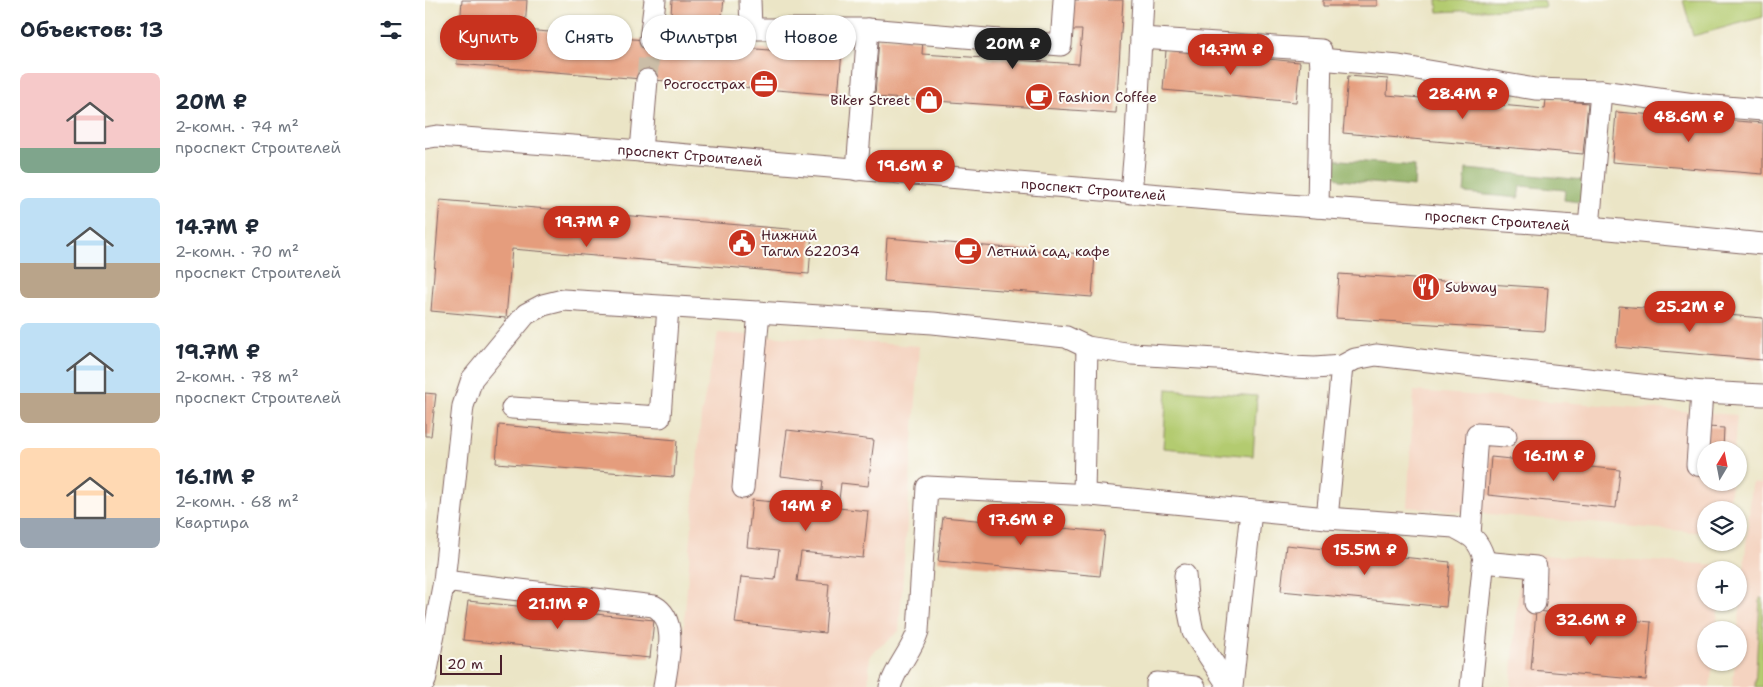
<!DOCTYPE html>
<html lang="ru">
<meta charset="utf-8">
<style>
:root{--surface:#fff;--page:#f2f2f3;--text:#1f2937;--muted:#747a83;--accent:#c8321e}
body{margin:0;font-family:"Shantell Sans",sans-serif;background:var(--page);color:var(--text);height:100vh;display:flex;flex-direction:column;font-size:19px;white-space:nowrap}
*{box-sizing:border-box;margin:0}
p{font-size:16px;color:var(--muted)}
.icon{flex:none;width:28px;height:28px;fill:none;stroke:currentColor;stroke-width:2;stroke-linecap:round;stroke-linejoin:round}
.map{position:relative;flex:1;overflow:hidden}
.sheet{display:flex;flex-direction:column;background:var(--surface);width:425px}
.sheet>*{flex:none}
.banner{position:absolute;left:15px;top:15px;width:475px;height:45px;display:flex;gap:10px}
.needle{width:32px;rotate:10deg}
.fabs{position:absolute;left:1272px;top:441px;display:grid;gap:10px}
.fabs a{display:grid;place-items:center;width:50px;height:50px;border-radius:50%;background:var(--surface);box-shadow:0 1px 4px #0004;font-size:25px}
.scale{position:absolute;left:15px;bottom:12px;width:62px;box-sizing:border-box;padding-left:5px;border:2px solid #4a1f2b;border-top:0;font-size:14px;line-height:18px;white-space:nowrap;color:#4a1f2b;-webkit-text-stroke:4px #fdfcf7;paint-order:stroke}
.price{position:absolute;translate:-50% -42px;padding:0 11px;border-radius:18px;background:var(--accent);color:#fff;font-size:16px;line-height:32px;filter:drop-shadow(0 1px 2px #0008)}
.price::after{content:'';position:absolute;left:50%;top:30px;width:15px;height:11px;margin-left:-8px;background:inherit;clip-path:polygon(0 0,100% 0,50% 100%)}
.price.selected{background:#222;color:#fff}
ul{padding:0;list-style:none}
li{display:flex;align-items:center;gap:15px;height:125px;padding:0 20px}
li span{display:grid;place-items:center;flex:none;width:140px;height:100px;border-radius:8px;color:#555}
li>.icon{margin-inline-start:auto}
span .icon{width:60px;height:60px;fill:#fffc;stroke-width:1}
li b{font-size:21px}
h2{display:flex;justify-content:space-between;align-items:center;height:60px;padding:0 20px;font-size:21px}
.pill{padding:0 18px;border-radius:22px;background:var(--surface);box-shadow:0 1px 4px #0004;font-size:18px;line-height:45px}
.pill.selected{background:var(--accent);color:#fff}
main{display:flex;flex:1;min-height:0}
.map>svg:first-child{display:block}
</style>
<main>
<section class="sheet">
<h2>Объектов: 13<svg class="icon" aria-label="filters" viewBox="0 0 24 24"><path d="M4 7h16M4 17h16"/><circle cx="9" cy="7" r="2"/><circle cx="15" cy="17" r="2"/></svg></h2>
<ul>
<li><span style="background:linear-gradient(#f6c9c9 75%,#7fa58c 0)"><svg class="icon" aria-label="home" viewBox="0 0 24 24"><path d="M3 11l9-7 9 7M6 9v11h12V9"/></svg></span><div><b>20M ₽</b><p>2-комн. · 74 m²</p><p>проспект Строителей</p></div></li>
<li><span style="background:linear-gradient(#bfe0f5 65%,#b9a48a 0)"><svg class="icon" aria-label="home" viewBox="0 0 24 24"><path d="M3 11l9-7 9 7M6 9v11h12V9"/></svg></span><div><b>14.7M ₽</b><p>2-комн. · 70 m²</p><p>проспект Строителей</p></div></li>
<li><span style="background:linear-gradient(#bfe0f5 70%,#b9a48a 0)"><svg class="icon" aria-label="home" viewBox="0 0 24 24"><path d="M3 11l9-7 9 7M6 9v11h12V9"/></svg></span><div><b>19.7M ₽</b><p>2-комн. · 78 m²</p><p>проспект Строителей</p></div></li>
<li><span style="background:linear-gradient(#ffd9b3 70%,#9aa5b1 0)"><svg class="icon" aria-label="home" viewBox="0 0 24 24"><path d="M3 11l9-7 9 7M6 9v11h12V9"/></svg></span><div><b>16.1M ₽</b><p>2-комн. · 68 m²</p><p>Квартира</p></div></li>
</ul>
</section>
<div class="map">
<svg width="1338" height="687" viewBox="0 0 1338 687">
<rect width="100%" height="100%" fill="#fdfcf7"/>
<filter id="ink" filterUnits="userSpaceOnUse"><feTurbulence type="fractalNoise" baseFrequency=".02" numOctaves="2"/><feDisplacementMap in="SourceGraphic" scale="10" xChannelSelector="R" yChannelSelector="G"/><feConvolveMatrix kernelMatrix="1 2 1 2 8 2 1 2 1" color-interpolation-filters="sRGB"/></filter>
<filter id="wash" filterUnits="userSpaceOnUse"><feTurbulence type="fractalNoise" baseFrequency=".0096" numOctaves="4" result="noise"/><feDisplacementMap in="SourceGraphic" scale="20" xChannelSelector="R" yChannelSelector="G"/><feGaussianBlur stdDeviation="1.12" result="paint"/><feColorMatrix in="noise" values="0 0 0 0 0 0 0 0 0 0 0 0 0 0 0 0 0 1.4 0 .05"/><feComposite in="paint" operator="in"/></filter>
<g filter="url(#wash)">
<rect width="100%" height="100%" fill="#ebe5c6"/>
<path fill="#f4d3c0" d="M 293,333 L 495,346 L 474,631 L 445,655 L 443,687 L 254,687 L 276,415 Z
M 989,391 L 1312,415 L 1309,450 L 1281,450 L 1281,482 L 1306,483 L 1304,510 L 1281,510 L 1281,533 L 982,507 Z
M 1327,483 L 1338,484 L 1338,687 L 1307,687 L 1310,663 L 1314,662 L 1313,630 Z
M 1096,554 L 1298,565 L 1298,570 L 1281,570 L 1281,602 L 1294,603 L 1291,630 L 1281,630 L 1281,662 L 1288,663 L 1285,687 L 1086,687 Z"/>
<path fill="#b3cb70" stroke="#7e754e" d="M 1012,0 L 1119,0 L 1121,7 L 1013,12 Z
M 1258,0 L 1338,0 L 1338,17 L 1268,36 Z
M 742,389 L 832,396 L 828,456 L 738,448 Z
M 1335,598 L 1338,598 L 1338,687 L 1330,687 Z"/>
<path fill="#8eaf62" stroke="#6c6746" d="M 904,159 L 990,166 L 989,187 L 915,180 L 905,171 Z
M 1041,169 L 1170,181 L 1162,203 L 1139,200 L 1140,190 L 1096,186 L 1094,198 L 1039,193 Z"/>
<g id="blocks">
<path fill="#e59d7d" d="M 37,0 L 102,0 L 100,30 L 244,42 L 247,0 L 299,0 L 293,46 L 370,52 L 371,37 L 418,41 L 413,95 L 32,64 Z
M 648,0 L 698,0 L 691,113 L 450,97 L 454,38 L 498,40 L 497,54 L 654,64 L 657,30 L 646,30 Z
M 898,0 L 952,0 L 952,6 L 898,6 Z
M 741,50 L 875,62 L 871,102 L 738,90 Z
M 923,76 L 963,79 L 962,95 L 1120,109 L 1121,99 L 1163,103 L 1158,154 L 918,133 Z
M 1191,112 L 1338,123 L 1338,174 L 1187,162 Z
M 15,200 L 387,231 L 384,274 L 87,249 L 81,318 L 6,311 Z
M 462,238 L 670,255 L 667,297 L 459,281 Z
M 914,274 L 1123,288 L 1120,331 L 911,318 Z
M 1194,306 L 1338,318 L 1338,360 L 1191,347 Z
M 0,393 L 11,394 L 6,436 L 0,436 Z
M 74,425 L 252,440 L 249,477 L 71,463 Z
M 1282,427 L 1299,428 L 1298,450 L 1281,450 Z
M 362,430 L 449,440 L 443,486 L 416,483 L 413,508 L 443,511 L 438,558 L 376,552 L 372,581 L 404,584 L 400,633 L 310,623 L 316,577 L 350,580 L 354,550 L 322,547 L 327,500 L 395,506 L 398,481 L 356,476 Z
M 1066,457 L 1195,470 L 1191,508 L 1063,495 Z
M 518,517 L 680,532 L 675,576 L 513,561 Z
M 861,545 L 1025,562 L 1021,607 L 856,591 Z
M 43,601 L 229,620 L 225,658 L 38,640 Z
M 1111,611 L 1226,622 L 1221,680 L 1106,670 Z"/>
</g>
</g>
<g filter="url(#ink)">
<use href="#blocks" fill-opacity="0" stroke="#826461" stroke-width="1"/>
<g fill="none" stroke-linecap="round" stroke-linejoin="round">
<path stroke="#cbbda7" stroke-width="21" stroke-dasharray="21 11" stroke-linecap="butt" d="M 222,80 L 225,40"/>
<defs>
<g id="minor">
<path d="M 325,0 L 326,29 L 443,29"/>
<path d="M 716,38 L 896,50 L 893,207"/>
<path d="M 225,40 L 230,0"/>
<path d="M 895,59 L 974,66 L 1110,89 L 1176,91 L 1276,105 L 1338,110"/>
<path id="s1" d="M 0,138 L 12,136 L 216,151 L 807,201 L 1164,227 L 1338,244"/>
<path d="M 216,151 L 222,80"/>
<path d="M 432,170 L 443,29 L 636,45 L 639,0"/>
<path d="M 706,193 L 711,136 L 718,0"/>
<path d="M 1164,227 L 1176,91"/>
<path d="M 1277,392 L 1272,465 L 1281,466"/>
<path d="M 87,408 L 235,417 L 243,307"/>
<path d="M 318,488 L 334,312"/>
<path d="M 659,495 L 662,347"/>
<path d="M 902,518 L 917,366"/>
<path d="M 1045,535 L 1052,434 L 1081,436"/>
<path d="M 1058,562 L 1111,567 L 1110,603"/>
<path d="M 760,575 L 763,607 L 768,632 L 804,687"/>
<path d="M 19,581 L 229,606 C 255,620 242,663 239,687"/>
<path d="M 0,681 L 19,581 L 38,406 L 47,379 L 101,314 L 118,305 L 138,300 L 508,323 L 641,337 L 662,347 L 707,354 L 809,360 L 866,367 L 890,368 L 917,366 L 930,359 L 951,355 L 1277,392 L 1338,395"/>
<path d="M 465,687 C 471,666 487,651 493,631 L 502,487 L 666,495 L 902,518 L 1029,527 C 1047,536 1053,539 1059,558 L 1046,687"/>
<path d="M 732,687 L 732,683 L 770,687"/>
<path d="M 807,687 L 826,511"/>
</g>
</defs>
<use href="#minor" stroke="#826461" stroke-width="23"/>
<use href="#minor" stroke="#fff" stroke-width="21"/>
</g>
</g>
<defs>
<symbol id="office-disc" viewBox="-11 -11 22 22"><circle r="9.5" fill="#c8321e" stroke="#fdfcf7"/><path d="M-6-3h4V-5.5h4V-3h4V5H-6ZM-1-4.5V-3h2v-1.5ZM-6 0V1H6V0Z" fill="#fff"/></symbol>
<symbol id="cafe-disc" viewBox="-11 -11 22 22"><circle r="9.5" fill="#c8321e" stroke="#fdfcf7"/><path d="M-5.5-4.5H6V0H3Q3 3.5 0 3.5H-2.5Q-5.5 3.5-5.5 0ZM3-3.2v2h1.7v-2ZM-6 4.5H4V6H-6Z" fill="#fff"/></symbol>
<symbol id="shop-disc" viewBox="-11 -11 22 22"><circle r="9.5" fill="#c8321e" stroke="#fdfcf7"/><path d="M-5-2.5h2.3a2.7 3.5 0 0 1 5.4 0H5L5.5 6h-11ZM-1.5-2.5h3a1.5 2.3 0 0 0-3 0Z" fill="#fff"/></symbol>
<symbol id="civic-disc" viewBox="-11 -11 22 22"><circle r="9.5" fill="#c8321e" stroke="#fdfcf7"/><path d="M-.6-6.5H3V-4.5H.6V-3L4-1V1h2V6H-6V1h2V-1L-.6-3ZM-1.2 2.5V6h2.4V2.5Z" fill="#fff"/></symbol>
<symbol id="restaurant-disc" viewBox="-11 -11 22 22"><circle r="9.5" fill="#c8321e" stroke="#fdfcf7"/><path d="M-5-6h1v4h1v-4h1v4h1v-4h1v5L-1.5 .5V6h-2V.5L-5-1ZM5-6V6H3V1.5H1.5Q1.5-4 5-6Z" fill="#fff"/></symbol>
</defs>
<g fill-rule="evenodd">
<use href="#office-disc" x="323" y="68" width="32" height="32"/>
<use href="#cafe-disc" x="598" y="81" width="32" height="32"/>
<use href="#shop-disc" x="488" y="84" width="32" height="32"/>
<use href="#civic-disc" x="301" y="227" width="32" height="32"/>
<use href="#cafe-disc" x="527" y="235" width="32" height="32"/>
<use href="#restaurant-disc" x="985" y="271" width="32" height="32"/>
</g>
<g text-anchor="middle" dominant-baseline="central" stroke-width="4" stroke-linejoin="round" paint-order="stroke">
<g font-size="14" fill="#4a1f2b" stroke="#fdfcf7" text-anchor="start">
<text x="320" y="84" text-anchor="end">Росгосстрах</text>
<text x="633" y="97">Fashion Coffee</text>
<text x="485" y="100" text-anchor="end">Biker Street</text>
<text x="336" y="235">Нижний<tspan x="336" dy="16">Тагил 622034</tspan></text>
<text x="562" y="251">Летний сад, кафе</text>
<text x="1020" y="287">Subway</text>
</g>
<g font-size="14" fill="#4a1f2b" stroke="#fdfcf7">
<text stroke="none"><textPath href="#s1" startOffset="266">проспект Строителей</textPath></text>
<text stroke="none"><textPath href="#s1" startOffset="671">проспект Строителей</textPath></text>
<text stroke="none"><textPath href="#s1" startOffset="1076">проспект Строителей</textPath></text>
</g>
</g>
</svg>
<div class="fabs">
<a><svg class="needle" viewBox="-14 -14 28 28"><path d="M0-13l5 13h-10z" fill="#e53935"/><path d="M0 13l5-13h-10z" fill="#747a83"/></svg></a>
<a><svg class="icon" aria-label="layers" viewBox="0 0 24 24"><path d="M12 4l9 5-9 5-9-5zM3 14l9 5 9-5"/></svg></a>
<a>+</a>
<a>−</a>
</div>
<div class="scale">20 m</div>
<b class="price selected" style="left:588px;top:70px">20M ₽</b>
<b class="price" style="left:806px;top:76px">14.7M ₽</b>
<b class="price" style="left:1038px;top:120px">28.4M ₽</b>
<b class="price" style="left:1264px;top:143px">48.6M ₽</b>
<b class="price" style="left:485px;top:192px">19.6M ₽</b>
<b class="price" style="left:162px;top:248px">19.7M ₽</b>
<b class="price" style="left:1265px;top:333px">25.2M ₽</b>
<b class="price" style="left:1129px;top:482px">16.1M ₽</b>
<b class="price" style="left:381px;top:532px">14M ₽</b>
<b class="price" style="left:596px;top:546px">17.6M ₽</b>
<b class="price" style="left:940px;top:576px">15.5M ₽</b>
<b class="price" style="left:133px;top:630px">21.1M ₽</b>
<b class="price" style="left:1166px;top:646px">32.6M ₽</b>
<div class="banner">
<a class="pill selected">Купить</a>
<a class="pill">Снять</a>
<a class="pill">Фильтры</a>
<a class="pill">Новое</a>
</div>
</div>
</main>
